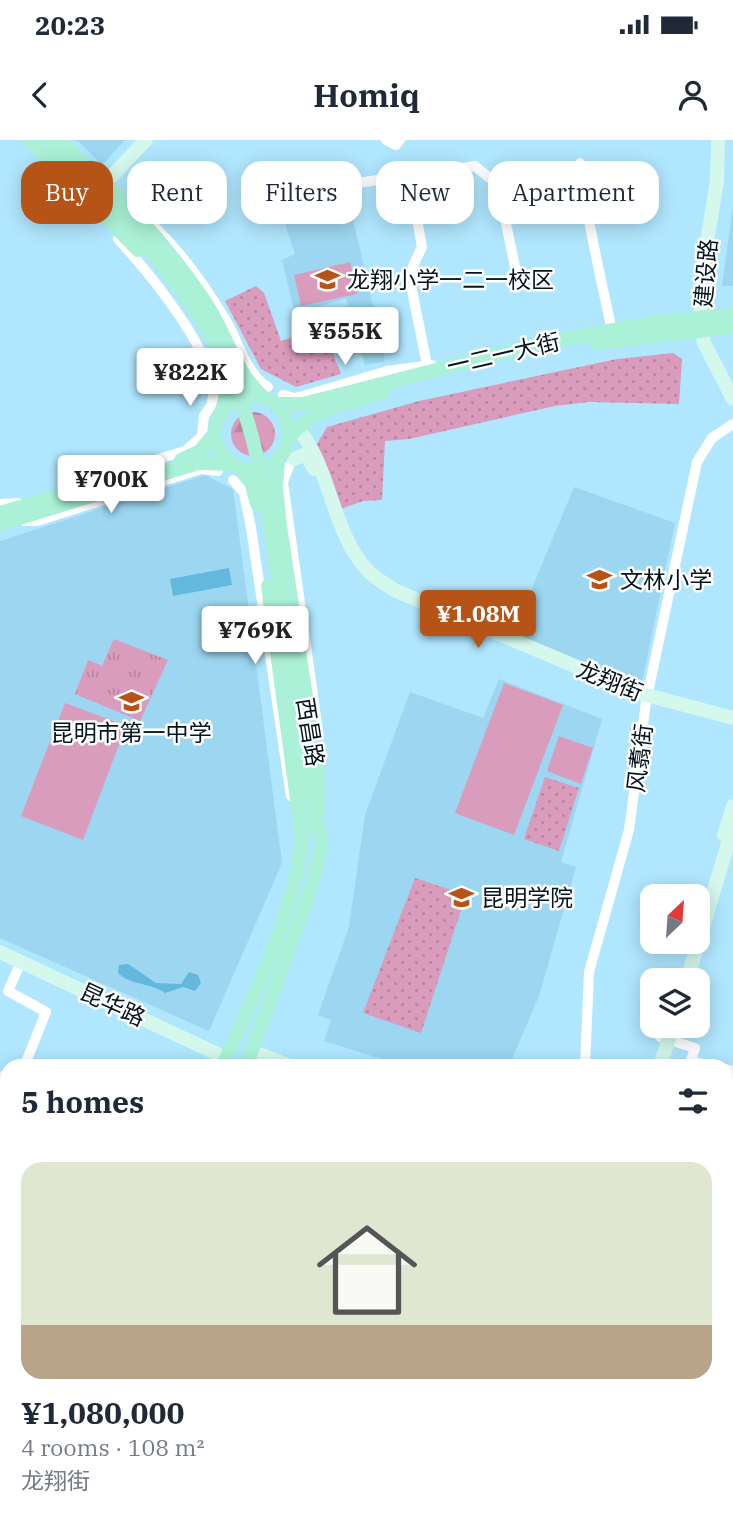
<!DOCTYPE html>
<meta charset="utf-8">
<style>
:root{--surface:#fff;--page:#f2f2f3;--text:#1f2937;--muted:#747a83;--accent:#b65417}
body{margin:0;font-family:"IBM Plex Serif","Noto Sans SC",serif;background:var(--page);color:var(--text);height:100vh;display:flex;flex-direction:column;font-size:26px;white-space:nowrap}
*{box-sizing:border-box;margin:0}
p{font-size:23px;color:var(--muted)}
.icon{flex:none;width:38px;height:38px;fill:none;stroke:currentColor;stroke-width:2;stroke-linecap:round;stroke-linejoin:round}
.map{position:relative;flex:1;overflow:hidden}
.side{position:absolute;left:0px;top:919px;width:733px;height:471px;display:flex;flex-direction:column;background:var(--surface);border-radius:21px 21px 0 0;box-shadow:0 4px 18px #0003}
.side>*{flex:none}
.banner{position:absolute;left:21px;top:21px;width:691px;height:63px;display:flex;gap:14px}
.needle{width:46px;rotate:25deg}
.tools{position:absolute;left:640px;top:744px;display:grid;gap:14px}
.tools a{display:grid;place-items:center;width:70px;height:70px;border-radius:14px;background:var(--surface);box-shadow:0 4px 18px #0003;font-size:35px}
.price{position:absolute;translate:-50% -60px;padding:0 16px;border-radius:7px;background:#fff;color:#222;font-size:23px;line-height:46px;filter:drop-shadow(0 2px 4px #0008)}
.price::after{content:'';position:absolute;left:50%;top:42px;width:21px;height:16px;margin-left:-10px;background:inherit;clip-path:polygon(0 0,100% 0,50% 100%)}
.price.current{background:var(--accent);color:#fff}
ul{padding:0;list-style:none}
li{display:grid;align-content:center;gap:14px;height:371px;padding:0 21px}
li span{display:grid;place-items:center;height:217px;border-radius:21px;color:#555}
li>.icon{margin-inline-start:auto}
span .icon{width:126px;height:126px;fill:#fffc;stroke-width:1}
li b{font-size:30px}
h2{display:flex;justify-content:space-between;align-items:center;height:84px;padding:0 21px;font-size:30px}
.pill{padding:0 24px;border-radius:21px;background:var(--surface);box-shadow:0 4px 18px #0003;font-size:24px;line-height:63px}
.pill.current{background:var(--accent);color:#fff}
.status{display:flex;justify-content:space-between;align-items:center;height:49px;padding:0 35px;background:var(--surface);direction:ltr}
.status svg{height:19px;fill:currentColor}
header{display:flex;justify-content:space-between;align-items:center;height:91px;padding:0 21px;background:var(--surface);font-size:32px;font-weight:800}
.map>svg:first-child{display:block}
</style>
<div class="status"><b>20:23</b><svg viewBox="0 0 49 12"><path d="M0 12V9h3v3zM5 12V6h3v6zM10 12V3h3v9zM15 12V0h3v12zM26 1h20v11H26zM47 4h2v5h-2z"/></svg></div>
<header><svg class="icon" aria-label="back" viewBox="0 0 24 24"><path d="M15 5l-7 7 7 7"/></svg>Homiq<svg class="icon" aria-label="person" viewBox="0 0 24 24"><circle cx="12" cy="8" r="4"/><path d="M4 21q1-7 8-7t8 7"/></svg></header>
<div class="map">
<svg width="733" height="1389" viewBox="0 0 733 1389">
<defs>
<pattern id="industrial-furrows" width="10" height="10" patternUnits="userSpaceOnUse" patternTransform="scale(1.75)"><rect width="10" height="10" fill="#9dd6f0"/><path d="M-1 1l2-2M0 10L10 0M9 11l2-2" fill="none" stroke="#86b7cd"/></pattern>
<pattern id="grass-tufts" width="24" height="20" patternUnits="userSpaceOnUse" patternTransform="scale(1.75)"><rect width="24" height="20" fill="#da9cbc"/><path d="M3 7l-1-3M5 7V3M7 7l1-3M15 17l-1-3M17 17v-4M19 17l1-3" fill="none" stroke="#b986a1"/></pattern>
<pattern id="forest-firs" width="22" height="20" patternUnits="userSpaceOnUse" patternTransform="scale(1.75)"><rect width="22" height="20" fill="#da9cbc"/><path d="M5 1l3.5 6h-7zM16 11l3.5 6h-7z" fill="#b986a1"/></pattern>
<pattern id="park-dots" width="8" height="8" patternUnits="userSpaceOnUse" patternTransform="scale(1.75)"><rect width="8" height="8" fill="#da9cbc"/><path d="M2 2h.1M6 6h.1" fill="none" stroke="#b986a1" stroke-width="1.8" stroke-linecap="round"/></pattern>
</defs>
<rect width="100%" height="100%" fill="#b0e6fe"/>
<path fill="#9dd6f0" d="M 77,0 L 125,0 L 102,25 Z
M 340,24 L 372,161 L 385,221 L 365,225 L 346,158 L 295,174 L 282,120 L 295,114 L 271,41 Z
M 733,66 L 733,146 L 722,146 Z
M 205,335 L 233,349 L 282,723 L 209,891 L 0,798 L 0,401 Z
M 574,347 L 675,383 L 641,547 L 513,494 Z
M 499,539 L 602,579 L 561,722 L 576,727 L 539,856 L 509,926 L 403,926 L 324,901 L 331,880 L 318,875 L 349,787 L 365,675 L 410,552 L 483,578 Z
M 0,1212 L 7,1215 L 7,1373 L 0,1386 Z"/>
<path fill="url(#industrial-furrows)" d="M 93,1382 L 197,1383 L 210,1389 L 89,1389 Z"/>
<path fill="url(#grass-tufts)" d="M 114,499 L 168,520 L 140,581 L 75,554 L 88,520 L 102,526 Z"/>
<path fill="url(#forest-firs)" d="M231 294a22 22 0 1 1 44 0a22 22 0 1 1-44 0Z"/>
<path fill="url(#park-dots)" d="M 256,146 L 264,153 L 281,201 L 312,192 L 316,201 L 327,197 L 341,234 L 296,247 L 261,229 L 225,161 Z
M 673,213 L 682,219 L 679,264 L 589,262 L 555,266 L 409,299 L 385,301 L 382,360 L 363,361 L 338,370 L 317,304 L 327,287 L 419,261 L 617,219 Z
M 545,637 L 579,648 L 559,711 L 524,699 Z
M 415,738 L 466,755 L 421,893 L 363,873 Z"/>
<path fill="#da9cbc" d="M 350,122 L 357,154 L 301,166 L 294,135 Z
M 504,543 L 563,565 L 514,695 L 455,673 Z
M 65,563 L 126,586 L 83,700 L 21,676 Z
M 559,596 L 593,608 L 581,644 L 547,631 Z"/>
<path fill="#63b9dd" d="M 229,428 L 232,445 L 173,456 L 170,439 Z
M 128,824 L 156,843 L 181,844 L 189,832 L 198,835 L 201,843 L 195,851 L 183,847 L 165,853 C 149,842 132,846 118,833 L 119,825 Z"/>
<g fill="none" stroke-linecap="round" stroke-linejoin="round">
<path stroke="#fff" stroke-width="10" d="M 386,0 L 396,5 L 400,0
M 580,23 C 587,79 600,135 612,191
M 409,35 L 422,107 L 413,126 L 410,140 L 427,225
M 350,44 L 475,26 L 498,45 L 518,141
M 156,88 C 183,115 206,147 225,179 C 239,201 245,233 268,247
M 118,99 C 145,128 224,222 212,261
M 283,255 L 296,258 L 387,231 L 432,225
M 201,302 L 204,276 L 216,258
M 289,326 L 283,342 L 318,591
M 233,340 L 244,353 L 251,388 L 291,656
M 60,356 L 85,341 L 185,311 L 200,298
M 0,364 L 18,363
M 24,381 L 37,381 L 201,329 L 218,331
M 21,822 L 8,851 L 46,872 L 26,922 L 27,926
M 660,897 L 695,908 L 689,926
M 691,921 L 712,926
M 585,926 L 589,832 L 629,690 L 646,562 L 697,322 L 712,298 L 733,284
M 726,929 L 733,931
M 0,936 L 7,939
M 726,1171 L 733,1172
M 274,1389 L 277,1382
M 410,1389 L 413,1382"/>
<path stroke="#d4f8eb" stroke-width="14" d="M 718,0 L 717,41 L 704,120 L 700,182 L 704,203 L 733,259
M 106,42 L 146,0
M 300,291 C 332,333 332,392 368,431 C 375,438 386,444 394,450 L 639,553 L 733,578
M 294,319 L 306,314 L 314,329
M 724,695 L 733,666
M 0,812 L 226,918
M 687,840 L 733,687
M 252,911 L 290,926
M 660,926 L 673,886
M 654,1382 L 682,1389
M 553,1389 L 554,1382
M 567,1389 L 567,1382"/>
<path stroke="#aaf1d7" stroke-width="14" d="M 29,0 L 138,110
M 50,0 C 109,68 177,129 219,211 C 256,280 266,359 277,436 C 289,524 299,612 320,698
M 64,5 C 115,49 170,108 207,165 C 226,194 236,234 263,257
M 597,203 L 733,187
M 213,219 L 226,256 L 222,270
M215 293a37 37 0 1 1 74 0a37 37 0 1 1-74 0Z
M 276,264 L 303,264 L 534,205 L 656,182 L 733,175
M 289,298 C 311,268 349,263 383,253
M 181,320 L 200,311 L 215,293
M 278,321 L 276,347 L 280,386 L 319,642 L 319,669
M 240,328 L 251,342 L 257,364
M 0,373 L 54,357
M 0,384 L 198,323 L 232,324
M 268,446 L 302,696
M 223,926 C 256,849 296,773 303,689
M 246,926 L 310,752 L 320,711 L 320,690
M 0,1176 L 7,1180
M 0,1195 L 7,1199
M 327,1382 L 339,1389
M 362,1382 L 373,1389
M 11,1389 L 13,1382
M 43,1389 L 47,1382"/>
</g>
<defs>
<symbol id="school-bare" viewBox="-9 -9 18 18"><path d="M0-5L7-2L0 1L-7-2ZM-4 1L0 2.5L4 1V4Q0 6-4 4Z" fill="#b65417" stroke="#fefefe" stroke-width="2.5" paint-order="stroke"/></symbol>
<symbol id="university-bare" viewBox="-9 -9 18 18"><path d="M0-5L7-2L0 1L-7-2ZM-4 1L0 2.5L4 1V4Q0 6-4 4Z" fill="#b65417" stroke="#fefefe" stroke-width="2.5" paint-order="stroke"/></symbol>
</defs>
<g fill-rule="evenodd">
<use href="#school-bare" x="310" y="122" width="35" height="35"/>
<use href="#school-bare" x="582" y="422" width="35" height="35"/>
<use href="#school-bare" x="114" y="544" width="35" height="35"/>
<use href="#university-bare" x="444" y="740" width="35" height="35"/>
</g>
<g text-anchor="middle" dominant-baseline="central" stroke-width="5" stroke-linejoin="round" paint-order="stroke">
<g font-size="23" fill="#02151d" stroke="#fefefe">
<text transform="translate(705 133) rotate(-85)">建设路</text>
<text transform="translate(503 213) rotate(-13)">一二一大街</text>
<text transform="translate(610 540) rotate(22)">龙翔街</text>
<text transform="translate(311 592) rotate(81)">西昌路</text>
<text transform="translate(639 618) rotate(-83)">风翥街</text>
<text transform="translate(113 864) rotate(25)">昆华路</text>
</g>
<g font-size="23" fill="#02151d" stroke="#fefefe" text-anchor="start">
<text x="347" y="139">龙翔小学一二一校区</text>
<text x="620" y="439">文林小学</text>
<text x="131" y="592" text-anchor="middle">昆明市第一中学</text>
<text x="481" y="757">昆明学院</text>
</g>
</g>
</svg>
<div class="tools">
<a><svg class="needle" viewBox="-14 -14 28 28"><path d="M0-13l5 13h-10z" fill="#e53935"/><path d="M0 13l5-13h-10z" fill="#747a83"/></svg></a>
<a><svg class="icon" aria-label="layers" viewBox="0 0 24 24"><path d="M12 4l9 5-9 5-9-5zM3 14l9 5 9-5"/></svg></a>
</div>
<b class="price" style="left:345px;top:227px">¥555K</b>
<b class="price" style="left:190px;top:268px">¥822K</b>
<b class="price" style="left:111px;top:375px">¥700K</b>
<b class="price current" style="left:478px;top:510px">¥1.08M</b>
<b class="price" style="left:255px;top:526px">¥769K</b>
<div class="banner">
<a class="pill current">Buy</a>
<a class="pill">Rent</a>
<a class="pill">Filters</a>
<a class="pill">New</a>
<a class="pill">Apartment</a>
</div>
<section class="side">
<h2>5 homes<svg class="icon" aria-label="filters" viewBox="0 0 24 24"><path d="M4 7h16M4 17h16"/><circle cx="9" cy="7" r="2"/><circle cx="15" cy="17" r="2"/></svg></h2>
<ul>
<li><span style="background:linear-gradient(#dfe7d0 75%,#b9a48a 0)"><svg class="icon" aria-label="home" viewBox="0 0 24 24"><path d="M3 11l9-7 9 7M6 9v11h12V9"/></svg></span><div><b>¥1,080,000</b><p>4 rooms · 108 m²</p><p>龙翔街</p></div></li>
</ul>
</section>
</div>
